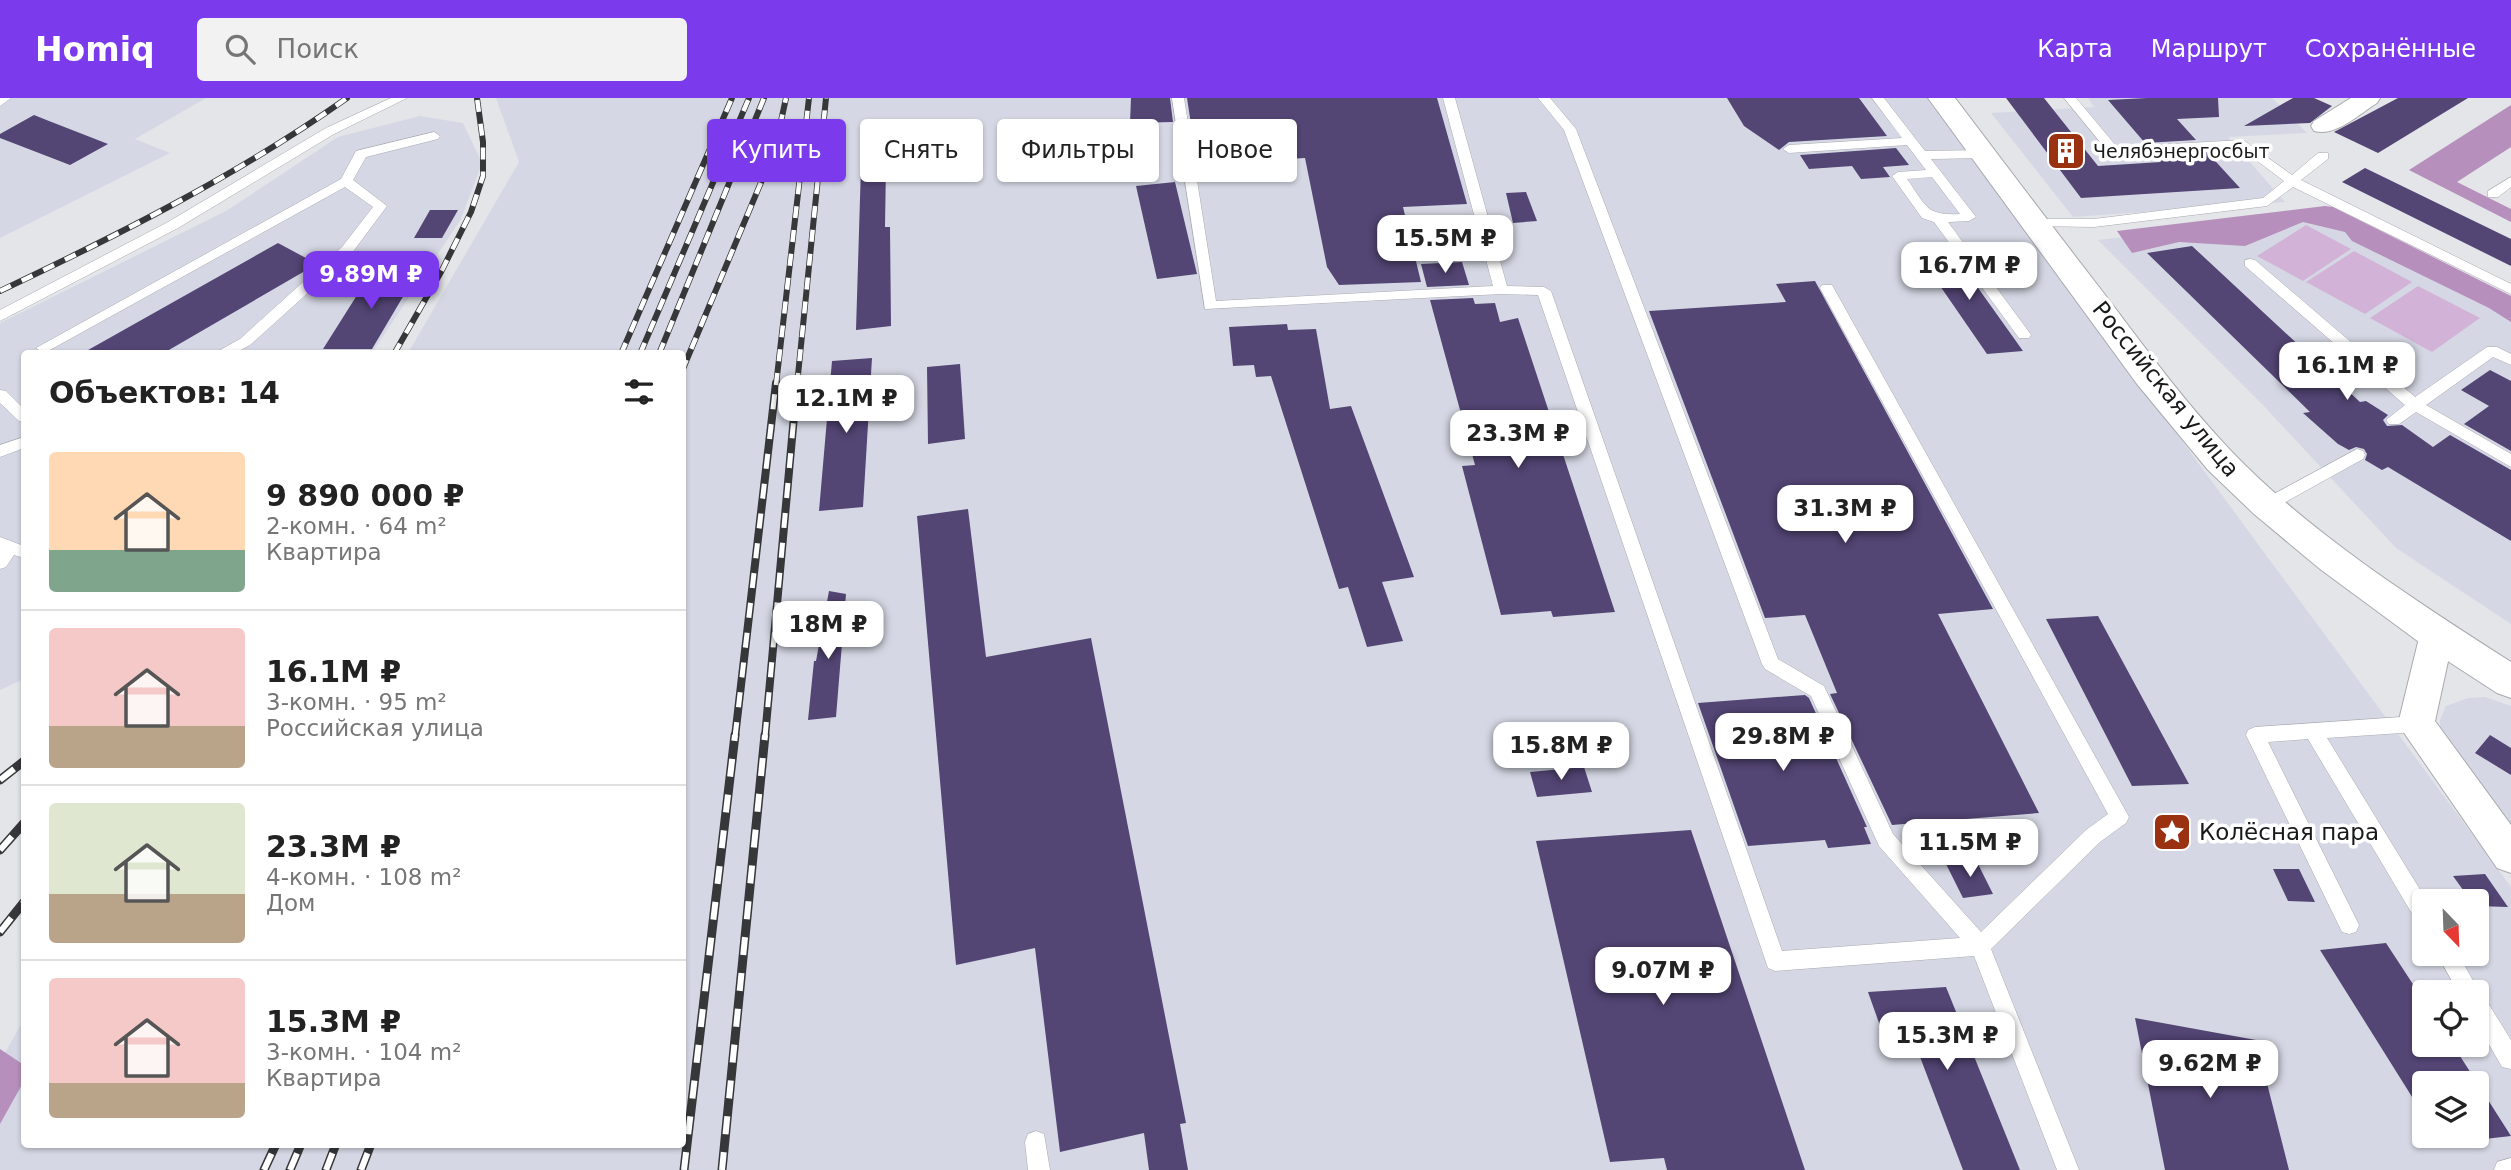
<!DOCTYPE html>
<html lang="ru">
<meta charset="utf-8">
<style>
:root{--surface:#fff;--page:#f2f2f2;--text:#222;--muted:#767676;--line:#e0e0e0;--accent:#7c3aed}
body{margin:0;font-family:"DejaVu Sans",sans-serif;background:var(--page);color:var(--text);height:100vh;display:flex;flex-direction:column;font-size:26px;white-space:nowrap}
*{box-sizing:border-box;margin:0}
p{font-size:23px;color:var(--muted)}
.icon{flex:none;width:38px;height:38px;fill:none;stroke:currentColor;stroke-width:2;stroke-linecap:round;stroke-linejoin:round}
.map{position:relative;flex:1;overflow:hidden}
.panel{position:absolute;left:21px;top:252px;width:665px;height:798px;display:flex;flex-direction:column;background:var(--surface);border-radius:7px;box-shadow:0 2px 5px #0004}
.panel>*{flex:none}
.hud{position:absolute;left:707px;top:21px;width:665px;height:63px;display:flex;gap:14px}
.needle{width:46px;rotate:157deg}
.controls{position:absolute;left:2412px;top:791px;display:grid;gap:14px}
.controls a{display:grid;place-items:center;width:77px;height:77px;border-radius:7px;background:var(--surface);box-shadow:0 2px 5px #0004;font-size:35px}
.price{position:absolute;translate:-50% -60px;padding:0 16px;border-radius:14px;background:#fff;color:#222;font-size:23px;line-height:46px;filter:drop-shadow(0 2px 4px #0008)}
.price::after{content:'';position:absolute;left:50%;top:42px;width:21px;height:16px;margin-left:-10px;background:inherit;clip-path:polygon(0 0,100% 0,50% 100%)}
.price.selected{background:var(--accent);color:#fff}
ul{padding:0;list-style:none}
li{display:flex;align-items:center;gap:21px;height:175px;padding:0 28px}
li+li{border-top:2px solid var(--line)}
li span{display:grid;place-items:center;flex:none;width:196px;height:140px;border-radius:7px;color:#555}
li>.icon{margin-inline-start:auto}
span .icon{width:84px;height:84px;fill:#fffc;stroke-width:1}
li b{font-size:30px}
h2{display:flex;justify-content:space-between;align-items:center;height:84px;padding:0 28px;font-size:30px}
.tag{padding:0 24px;border-radius:7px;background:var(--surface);box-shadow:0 2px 5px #0004;font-size:24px;line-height:63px}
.tag.selected{background:var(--accent);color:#fff}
header{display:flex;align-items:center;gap:42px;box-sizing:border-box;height:98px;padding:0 35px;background:var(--accent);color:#fff}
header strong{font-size:33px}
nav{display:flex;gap:38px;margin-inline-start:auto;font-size:24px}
.search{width:490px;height:63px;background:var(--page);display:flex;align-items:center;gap:18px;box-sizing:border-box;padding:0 24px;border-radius:7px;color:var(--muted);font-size:26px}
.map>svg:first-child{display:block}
</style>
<header>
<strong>Homiq</strong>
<div class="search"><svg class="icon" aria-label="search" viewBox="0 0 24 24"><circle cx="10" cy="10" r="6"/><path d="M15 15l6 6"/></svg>Поиск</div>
<nav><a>Карта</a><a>Маршрут</a><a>Сохранённые</a></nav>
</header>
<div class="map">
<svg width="2511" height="1072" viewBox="0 0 2511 1072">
<rect width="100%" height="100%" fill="#e3e5e9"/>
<path fill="#d5d8e4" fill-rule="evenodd" d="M 0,0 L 206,0 L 135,41 L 170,55 L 0,140 Z
M 496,0 L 1929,0 L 2511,789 L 2511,1072 L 0,1072 L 0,964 L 24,921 L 24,1046 L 682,1046 L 682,256 L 408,255 L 519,64 ZM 2424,803 L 2476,803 L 2476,856 L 2424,856 ZM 2424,894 L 2476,894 L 2476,947 L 2424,947 ZM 2424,985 L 2476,985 L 2476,1038 L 2424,1038 Z
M 2088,0 L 2272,0 L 2307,35 L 2228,39 L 2285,104 L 2073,119 L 1991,15 L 2094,9 Z
M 420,18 L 463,25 L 482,65 L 461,121 L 372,255 L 24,256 L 24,581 L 0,592 L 0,225 L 226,113 L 338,39 Z
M 2297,119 L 2384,141 L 2511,205 L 2511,526 L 2396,450 L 2263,307 L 2098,142 Z
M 2485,599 L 2511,608 L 2511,739 L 2440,640 L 2440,622 L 2446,608 L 2468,600 Z"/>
<path fill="#d2b2d7" d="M 2306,127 L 2351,151 L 2303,183 L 2257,158 Z
M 2354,153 L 2412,184 L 2365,216 L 2306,184 Z
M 2418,188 L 2480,220 L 2432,254 L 2370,220 Z"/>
<path fill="#b68fbc" d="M 2511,7 L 2511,49 L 2457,84 L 2511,111 L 2511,124 L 2409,72 Z
M 2325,108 L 2333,109 L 2511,198 L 2511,224 L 2489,210 L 2352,143 L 2345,134 L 2303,124 L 2245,148 L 2179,144 L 2132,155 L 2117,133 Z
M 0,951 L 24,967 L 24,983 L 0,1026 Z"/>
<path fill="#534574" d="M 1131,0 L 1170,0 L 1173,24 L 1130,25 Z
M 1187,0 L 1437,0 L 1467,106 L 1403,109 L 1421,184 L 1339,187 L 1327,169 L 1305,60 L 1197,66 Z
M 1727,0 L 1859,0 L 1887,38 L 1789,44 L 1779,52 L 1744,28 Z
M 2006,0 L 2044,0 L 2098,68 L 2161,64 L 2155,57 L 2207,54 L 2240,90 L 2081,100 Z
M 2147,0 L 2218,0 L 2219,19 L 2177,21 L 2196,42 L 2145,45 L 2108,2 Z
M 2293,0 L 2314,0 L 2332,8 L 2310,25 L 2244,28 Z
M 2398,0 L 2468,0 L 2378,55 L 2334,34 Z
M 34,17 L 49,23 L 108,46 L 70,67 L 0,40 L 0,36 Z
M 1896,50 L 1909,67 L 1883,69 L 1890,79 L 1861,81 L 1852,68 L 1809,71 L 1800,57 Z
M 886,66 L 885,129 L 890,129 L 891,228 L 856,232 L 861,68 Z
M 2365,70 L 2511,141 L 2511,168 L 2342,84 Z
M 1175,84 L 1197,176 L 1157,181 L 1136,88 Z
M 1526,94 L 1537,123 L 1513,125 L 1506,95 Z
M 430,112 L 458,112 L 442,140 L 414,140 Z
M 278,145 L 317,166 L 162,256 L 81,256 Z
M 2192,148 L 2360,304 L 2366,303 L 2388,317 L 2383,322 L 2387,328 L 2402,327 L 2433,349 L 2450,337 L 2511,372 L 2511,443 L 2388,369 L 2382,372 L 2365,362 L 2367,356 L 2364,351 L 2356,349 L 2349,352 L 2338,346 L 2303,315 L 2310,314 L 2147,155 Z
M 1950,151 L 1951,152 L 2023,253 L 1987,256 L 1916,153 Z
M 1462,164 L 1469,187 L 1427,189 L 1421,166 Z
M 371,175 L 417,175 L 372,251 L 323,251 Z
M 1815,183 L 1993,511 L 1938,516 L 2039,715 L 1892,727 L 1830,596 L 1837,595 L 1805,517 L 1765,520 L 1649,213 L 1786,204 L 1776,186 Z
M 1473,200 L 1475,206 L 1495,205 L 1500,224 L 1518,220 L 1615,514 L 1553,519 L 1551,513 L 1501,517 L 1462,368 L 1475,367 L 1430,202 Z
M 1287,226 L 1288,232 L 1316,231 L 1330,311 L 1351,308 L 1414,479 L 1382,484 L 1403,543 L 1367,549 L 1348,489 L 1339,491 L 1271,278 L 1256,279 L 1254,267 L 1233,268 L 1229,229 Z
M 872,260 L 863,409 L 819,413 L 832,263 Z
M 960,266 L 965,341 L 928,346 L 927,269 Z
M 2490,272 L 2511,283 L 2511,353 L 2464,326 L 2489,308 L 2461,292 Z
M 968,411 L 986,559 L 1091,540 L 1186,1025 L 1180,1026 L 1188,1072 L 1149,1072 L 1144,1035 L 1060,1054 L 1035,850 L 956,867 L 917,418 Z
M 829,493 L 846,496 L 836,619 L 808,622 L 814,563 L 816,563 Z
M 2098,518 L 2189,686 L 2132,688 L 2046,521 Z
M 1805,597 L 1809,600 L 1867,729 L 1864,729 L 1871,746 L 1828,750 L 1825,742 L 1748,748 L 1698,605 Z
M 2490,637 L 2511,650 L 2511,677 L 2475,655 Z
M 1584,669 L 1592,694 L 1537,699 L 1530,674 Z
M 1691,732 L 1805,1072 L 1667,1072 L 1664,1060 L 1610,1064 L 1536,743 Z
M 1976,762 L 1993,796 L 1963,800 L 1946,766 Z
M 2273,771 L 2299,771 L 2315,804 L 2288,803 Z
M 2485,776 L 2508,809 L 2476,808 L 2476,803 L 2471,803 L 2453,778 Z
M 2386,845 L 2424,903 L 2424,947 L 2453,947 L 2511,1038 L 2476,1042 L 2476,985 L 2424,985 L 2424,1018 L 2320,852 Z
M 1946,889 L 2020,1072 L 1963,1072 L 1917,951 L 1889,953 L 1868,894 Z
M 2135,920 L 2256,942 L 2289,1072 L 2165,1072 Z"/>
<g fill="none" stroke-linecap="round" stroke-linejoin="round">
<defs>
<path id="lane" d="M 0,0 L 11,0 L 0,8 Z
M 391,0 L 407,0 L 334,36 L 178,130 L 0,223 L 0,212 L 168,124 L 326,30 Z
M 1172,0 L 1184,0 L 1216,203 L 1493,188 L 1443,0 L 1455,0 L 1507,188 L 1544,189 L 1551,193 L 1782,853 L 1960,840 L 1879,748 L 1811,598 L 1765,571 L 1762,566 L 1564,32 L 1538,0 L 1550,0 L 1576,31 L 1778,561 L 1824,588 L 1893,736 L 1981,834 L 2086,732 L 2108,716 L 1820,190 L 1822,187 L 1832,187 L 2129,719 L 2126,725 L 2100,744 L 1991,851 L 2079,1072 L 2057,1072 L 1974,858 L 1775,873 L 1768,870 L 1538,197 L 1501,196 L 1205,211 Z
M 1872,0 L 1884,0 L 1925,53 L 1983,52 L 1989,56 L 1983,60 L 1931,61 L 1976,119 L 1969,123 L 1948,124 L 2029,234 L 2031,237 L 2029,240 L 2019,240 L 1934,124 L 1922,120 L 1892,78 L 1898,74 L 1926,72 L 1907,47 L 1789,55 L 1783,51 L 1789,47 L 1902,40 ZM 1932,79 L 1960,116 C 1925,118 1926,107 1907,81 Z
M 2064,0 L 2076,0 L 2117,49 L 2243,42 L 2292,77 L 2318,55 L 2328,55 L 2328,61 L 2301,82 L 2511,186 L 2511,196 L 2293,89 L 2267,108 L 2094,129 L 2031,128 L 2031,122 L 2036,121 L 2094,121 L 2263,100 L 2284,83 L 2240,50 L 2110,56 Z
M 434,34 L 440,38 L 438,41 L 366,59 L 353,82 L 387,108 L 352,155 L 250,247 L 233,256 L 213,256 L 240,241 L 342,149 L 373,109 L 345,89 L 48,253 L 43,255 L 36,250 L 341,81 L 356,53 Z
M 2511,79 L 2511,89 L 2498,99 L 2488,99 L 2488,93 Z
M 2250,161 L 2255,162 L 2415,299 L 2487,249 L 2497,249 L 2511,256 L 2511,267 L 2493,259 L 2426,307 L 2511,356 L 2511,369 L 2416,314 L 2399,326 L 2389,326 L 2386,322 L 2405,307 L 2245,168 L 2245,162 Z
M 0,292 L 6,293 L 24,311 L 24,324 L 19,323 L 0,305 Z
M 24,339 L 24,350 L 0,359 L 0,347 Z
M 2357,351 L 2363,353 L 2365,357 L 2363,361 L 2273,411 L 2261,411 L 2259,407 L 2261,403 Z
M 0,439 L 24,448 L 24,460 L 14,457 L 6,469 L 0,471 Z
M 2416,618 L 2423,621 L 2425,626 L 2423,631 L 2416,634 L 2327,640 L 2427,803 L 2424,803 L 2424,826 L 2417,824 L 2308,641 L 2268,644 L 2359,827 L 2356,834 L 2349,836 L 2342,834 L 2246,637 L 2248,632 L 2255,629 Z
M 2437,856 L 2458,856 L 2480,895 L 2483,897 L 2511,942 L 2511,971 L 2502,969 L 2476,924 L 2476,894 L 2458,894 Z
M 1036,1033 L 1044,1036 L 1050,1072 L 1028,1072 L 1025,1044 L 1028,1036 Z
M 2511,1060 L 2511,1072 L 2494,1072 L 2497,1064 Z"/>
<path id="street" d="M 2351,0 L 2380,0 L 2377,5 C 2359,16 2336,39 2314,33 L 2311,28 L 2314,23 Z
M 2437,522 L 2449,526 L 2454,536 L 2435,623 L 2511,727 L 2511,775 L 2497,770 L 2398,626 L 2420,536 L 2425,526 Z"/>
<path id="secondary" d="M 1928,0 L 1955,0 C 2006,67 2057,135 2109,202 C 2148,254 2187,307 2232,354 C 2311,436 2416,503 2511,564 L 2511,600 L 2497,595 L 2423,547 L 2320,471 L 2254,416 L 2208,372 L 2137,286 Z"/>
</defs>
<use href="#lane" stroke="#a9aaaf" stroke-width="1"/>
<use href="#street" stroke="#a9aaaf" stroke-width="2"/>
<use href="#secondary" stroke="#a9aaaf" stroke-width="2"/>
<use href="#lane" fill="#fff" fill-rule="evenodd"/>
<use href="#street" fill="#fff" fill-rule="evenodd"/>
<use href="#secondary" fill="#fff" fill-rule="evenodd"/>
<defs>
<path id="rail-far2" d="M 0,193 C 120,136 238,77 347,0
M 394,256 L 441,174 L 471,114 L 483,78 L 483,44 L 477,0
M 621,256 L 732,0
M 640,256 L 749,0
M 659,256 L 764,0
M 682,273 L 775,51 L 786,0
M 776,287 L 809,0
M 797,287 L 826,0"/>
<path id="rail-far1" d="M 735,639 L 776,285
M 765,639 L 797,285"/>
<path id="rail" d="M 0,682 L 24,663
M 0,752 L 24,725
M 0,834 L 24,804
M 264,1072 L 276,1046
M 290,1072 L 301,1046
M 326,1072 L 336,1046
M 361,1072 L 371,1046
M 684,1072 L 735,637
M 722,1072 L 765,637"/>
</defs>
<use href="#rail-far2" stroke="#363739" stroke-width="6"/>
<use href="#rail-far1" stroke="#363739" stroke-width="8"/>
<use href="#rail" stroke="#363739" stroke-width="9"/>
<use href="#rail-far2" stroke="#fff" stroke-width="4.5" stroke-dasharray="12" stroke-linecap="butt"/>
<use href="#rail-far1" stroke="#fff" stroke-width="5" stroke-dasharray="15" stroke-linecap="butt"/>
<use href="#rail" stroke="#fff" stroke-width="6" stroke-dasharray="18" stroke-linecap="butt"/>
</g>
<defs>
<symbol id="building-square" viewBox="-11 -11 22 22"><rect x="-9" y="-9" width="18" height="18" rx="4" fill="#9a3212" stroke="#fff"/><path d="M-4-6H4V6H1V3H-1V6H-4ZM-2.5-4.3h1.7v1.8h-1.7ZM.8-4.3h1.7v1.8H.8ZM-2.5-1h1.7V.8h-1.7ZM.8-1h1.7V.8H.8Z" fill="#fff"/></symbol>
<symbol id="sight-square" viewBox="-11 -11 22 22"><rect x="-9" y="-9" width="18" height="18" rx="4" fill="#9a3212" stroke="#fff"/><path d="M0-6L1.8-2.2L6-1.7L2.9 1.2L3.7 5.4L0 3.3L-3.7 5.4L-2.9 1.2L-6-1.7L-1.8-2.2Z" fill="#fff"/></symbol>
</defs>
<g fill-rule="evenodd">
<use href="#building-square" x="2044" y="31" width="44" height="44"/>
<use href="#sight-square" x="2150" y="712" width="44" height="44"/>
</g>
<g text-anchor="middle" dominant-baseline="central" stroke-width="7" stroke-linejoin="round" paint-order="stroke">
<g font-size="19" fill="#18191a" stroke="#fff" text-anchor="start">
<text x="2093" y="53">Челябэнергосбыт</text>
</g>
<g font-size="23" fill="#18191a" stroke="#fff">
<text transform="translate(2166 291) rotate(51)">Российская улица</text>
</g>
<g font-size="23" fill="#18191a" stroke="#fff" text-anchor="start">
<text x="2199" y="734">Колёсная пара</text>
</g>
</g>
</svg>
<div class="controls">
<a><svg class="needle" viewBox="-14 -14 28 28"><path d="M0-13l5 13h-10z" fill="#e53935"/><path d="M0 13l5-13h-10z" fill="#767676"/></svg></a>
<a><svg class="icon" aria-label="locate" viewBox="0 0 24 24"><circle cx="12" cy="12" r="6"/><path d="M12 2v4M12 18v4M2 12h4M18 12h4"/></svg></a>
<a><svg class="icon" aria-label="layers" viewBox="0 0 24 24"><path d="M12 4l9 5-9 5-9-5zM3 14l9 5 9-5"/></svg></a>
</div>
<b class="price" style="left:1445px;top:177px">15.5M ₽</b>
<b class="price" style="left:1969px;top:204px">16.7M ₽</b>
<b class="price selected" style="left:371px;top:213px">9.89M ₽</b>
<b class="price" style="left:2347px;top:304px">16.1M ₽</b>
<b class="price" style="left:846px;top:337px">12.1M ₽</b>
<b class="price" style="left:1518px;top:372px">23.3M ₽</b>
<b class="price" style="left:1845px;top:447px">31.3M ₽</b>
<b class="price" style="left:828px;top:563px">18M ₽</b>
<b class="price" style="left:1783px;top:675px">29.8M ₽</b>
<b class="price" style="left:1561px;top:684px">15.8M ₽</b>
<b class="price" style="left:1970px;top:781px">11.5M ₽</b>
<b class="price" style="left:1663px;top:909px">9.07M ₽</b>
<b class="price" style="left:1947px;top:974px">15.3M ₽</b>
<b class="price" style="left:2210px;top:1002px">9.62M ₽</b>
<div class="hud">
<a class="tag selected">Купить</a>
<a class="tag">Снять</a>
<a class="tag">Фильтры</a>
<a class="tag">Новое</a>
</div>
<section class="panel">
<h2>Объектов: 14<svg class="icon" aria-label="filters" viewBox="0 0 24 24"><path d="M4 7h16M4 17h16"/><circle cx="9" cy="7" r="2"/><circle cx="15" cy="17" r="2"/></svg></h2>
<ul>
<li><span style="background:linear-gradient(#ffd9b3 70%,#7fa58c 0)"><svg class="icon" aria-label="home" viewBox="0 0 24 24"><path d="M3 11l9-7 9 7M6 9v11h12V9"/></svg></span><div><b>9 890 000 ₽</b><p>2-комн. · 64 m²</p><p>Квартира</p></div></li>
<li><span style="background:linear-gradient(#f6c9c9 70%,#b9a48a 0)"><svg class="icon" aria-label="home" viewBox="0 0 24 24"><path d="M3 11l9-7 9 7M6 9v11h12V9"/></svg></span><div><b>16.1M ₽</b><p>3-комн. · 95 m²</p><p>Российская улица</p></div></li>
<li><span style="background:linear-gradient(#dfe7d0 65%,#b9a48a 0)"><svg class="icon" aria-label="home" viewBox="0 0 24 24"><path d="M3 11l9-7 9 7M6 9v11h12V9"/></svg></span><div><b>23.3M ₽</b><p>4-комн. · 108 m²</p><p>Дом</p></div></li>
<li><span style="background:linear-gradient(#f6c9c9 75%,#b9a48a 0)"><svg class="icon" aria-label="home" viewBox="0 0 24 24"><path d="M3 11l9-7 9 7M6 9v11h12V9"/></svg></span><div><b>15.3M ₽</b><p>3-комн. · 104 m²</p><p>Квартира</p></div></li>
</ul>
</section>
</div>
